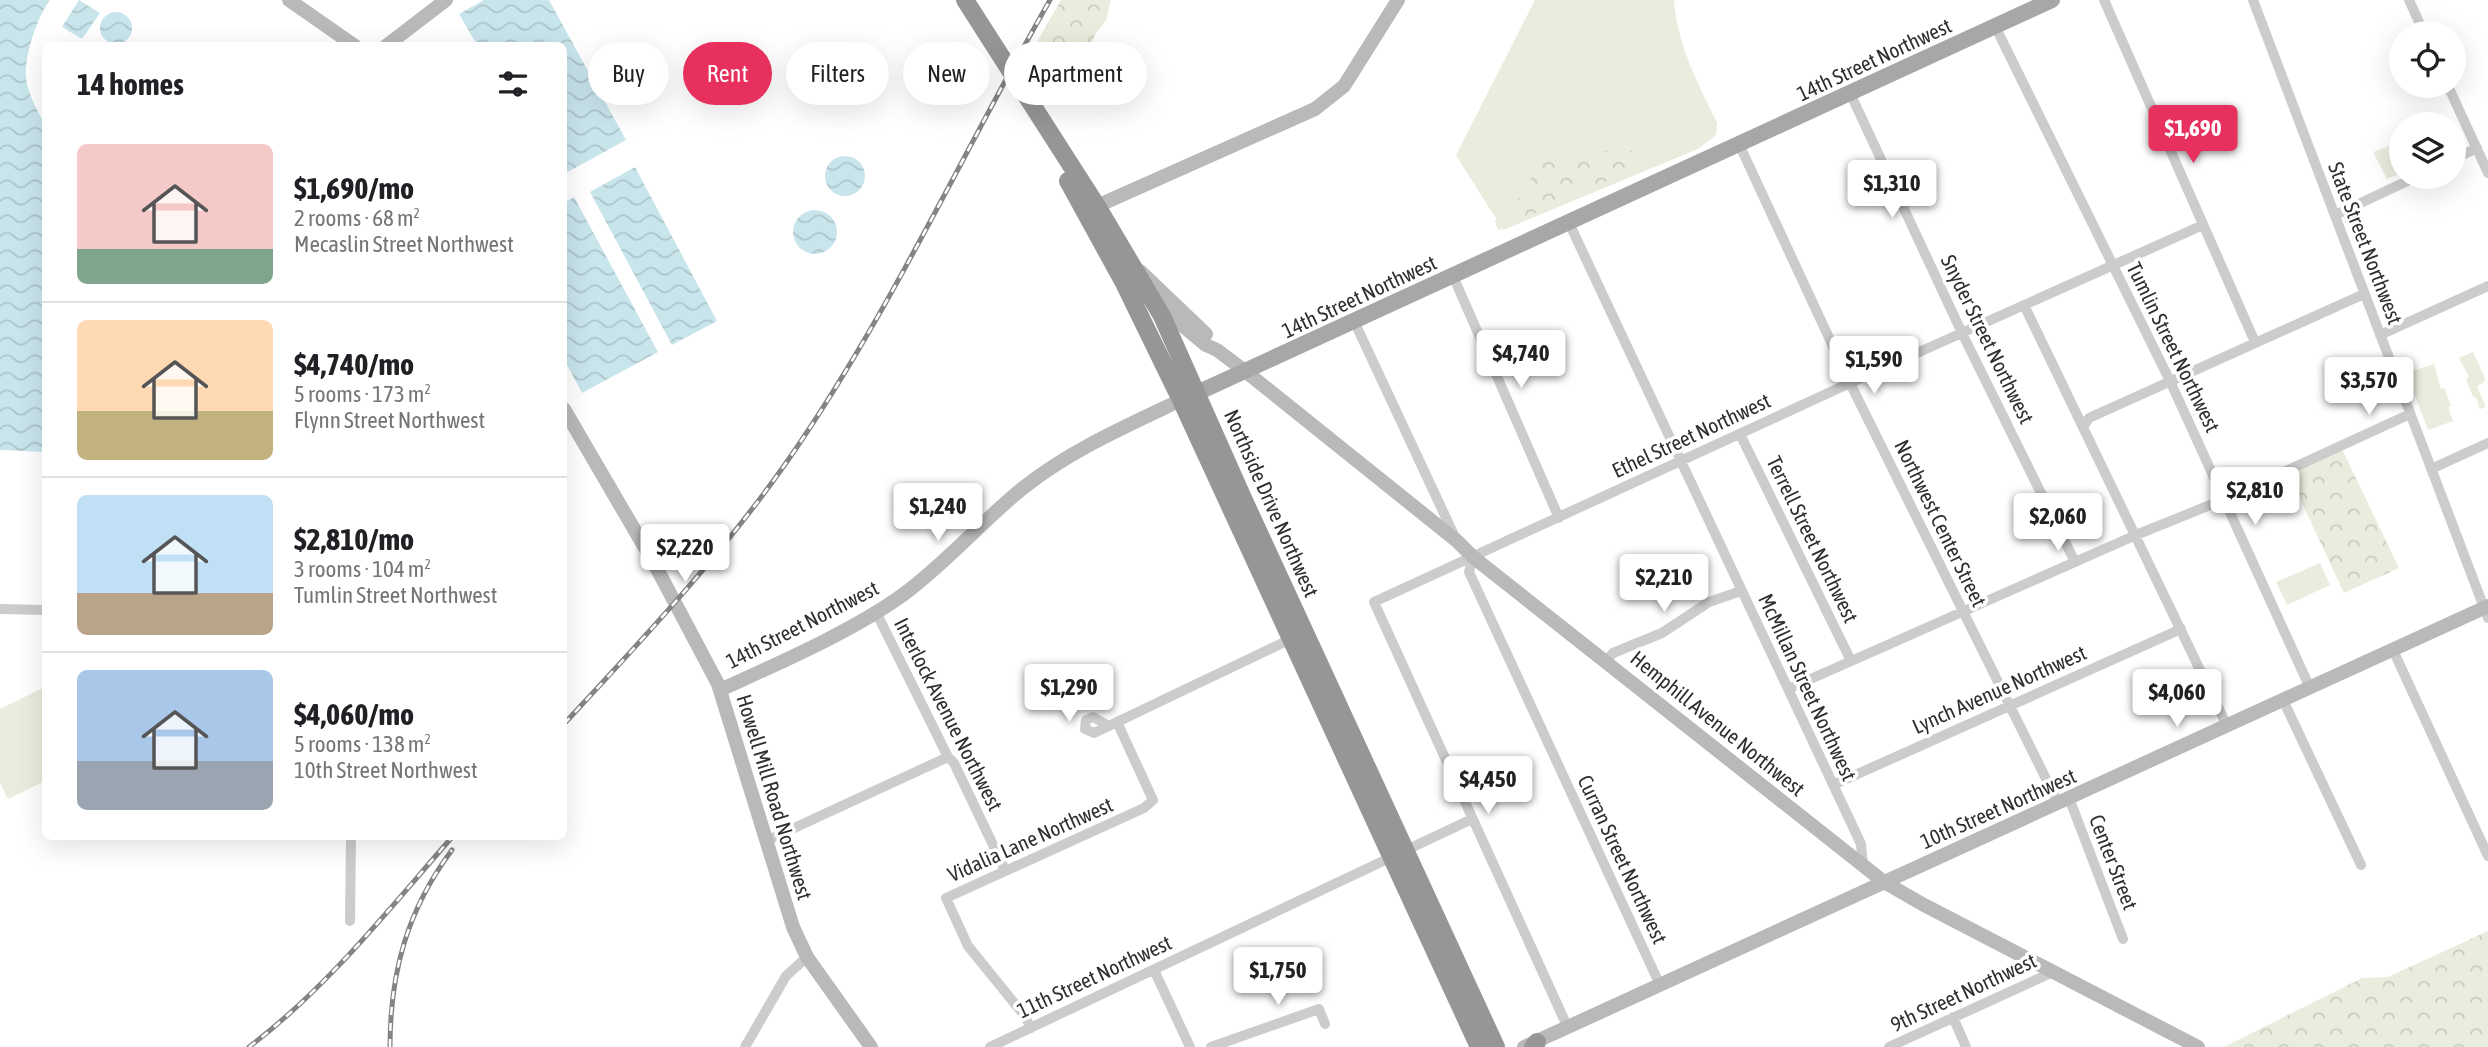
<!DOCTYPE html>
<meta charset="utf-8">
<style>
:root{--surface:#fff;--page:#f6f6f6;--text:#202124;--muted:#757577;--line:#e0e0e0;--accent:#e7305d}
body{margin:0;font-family:"Asap Condensed",sans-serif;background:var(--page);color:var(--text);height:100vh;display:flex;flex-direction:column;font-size:26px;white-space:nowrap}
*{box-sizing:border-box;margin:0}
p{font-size:23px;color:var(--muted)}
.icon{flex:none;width:38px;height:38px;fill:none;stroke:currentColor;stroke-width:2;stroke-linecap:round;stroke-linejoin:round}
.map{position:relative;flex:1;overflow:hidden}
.sheet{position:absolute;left:42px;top:42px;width:525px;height:798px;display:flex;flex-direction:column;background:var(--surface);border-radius:10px;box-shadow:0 7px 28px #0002}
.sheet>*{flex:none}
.top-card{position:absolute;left:588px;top:42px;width:665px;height:63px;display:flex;gap:14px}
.fabs{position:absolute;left:2389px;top:21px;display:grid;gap:14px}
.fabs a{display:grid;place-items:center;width:77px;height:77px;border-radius:50%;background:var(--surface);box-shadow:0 7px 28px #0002;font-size:35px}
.price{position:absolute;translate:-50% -60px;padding:0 16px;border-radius:7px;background:#fff;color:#222;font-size:23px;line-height:46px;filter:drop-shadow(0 2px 4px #0008)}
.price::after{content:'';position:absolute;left:50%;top:42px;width:21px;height:16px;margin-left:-10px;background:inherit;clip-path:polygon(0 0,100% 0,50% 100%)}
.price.selected{background:var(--accent);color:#fff}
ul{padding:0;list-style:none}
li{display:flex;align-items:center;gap:21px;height:175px;padding:0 35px}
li+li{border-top:2px solid var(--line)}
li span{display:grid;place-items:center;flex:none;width:196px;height:140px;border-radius:10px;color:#555}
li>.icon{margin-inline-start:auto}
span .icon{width:84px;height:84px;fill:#fffc;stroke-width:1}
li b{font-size:30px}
h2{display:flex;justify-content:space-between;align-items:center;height:84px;padding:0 35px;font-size:30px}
.pill{padding:0 24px;border-radius:32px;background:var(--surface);box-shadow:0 7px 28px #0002;font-size:24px;line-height:63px}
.pill.selected{background:var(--accent);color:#fff}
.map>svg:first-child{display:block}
</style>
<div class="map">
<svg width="2488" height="1047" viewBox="0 0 2488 1047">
<defs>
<pattern id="forest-crowns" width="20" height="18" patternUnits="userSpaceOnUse" patternTransform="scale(1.75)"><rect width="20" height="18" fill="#e8eddd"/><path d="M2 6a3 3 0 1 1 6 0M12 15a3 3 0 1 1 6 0" fill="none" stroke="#c7ccbe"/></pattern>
<pattern id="water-waves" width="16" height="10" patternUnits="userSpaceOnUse" patternTransform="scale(1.75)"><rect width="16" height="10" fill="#c9e5ec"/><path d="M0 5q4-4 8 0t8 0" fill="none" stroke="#adc5cb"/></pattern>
</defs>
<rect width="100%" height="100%" fill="#fff"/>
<path fill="#e8eddd" d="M 1535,0 L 1674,0 C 1677,45 1698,83 1717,123 L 1716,135 L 1698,149 L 1503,230 L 1456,155 Z
M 2389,146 L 2391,147 L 2401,173 L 2387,179 L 2374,154 L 2375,151 Z
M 2473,352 L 2485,378 L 2484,382 L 2477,386 L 2486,407 L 2480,409 L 2476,397 L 2473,397 L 2466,379 L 2469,377 L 2459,358 Z
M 2434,364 L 2441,389 L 2444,388 L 2451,406 L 2448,407 L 2453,421 L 2428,430 L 2406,373 Z
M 2320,563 L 2330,585 L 2287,605 L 2276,582 Z
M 45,687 L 45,781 L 8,799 L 0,783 L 0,709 Z"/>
<path fill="url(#forest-crowns)" d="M 1061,0 L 1111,0 L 1106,20 L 1095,35 L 1090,47 L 1051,77 L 1038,84 L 1029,84 L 1022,77 L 1022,68 Z
M 1625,149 L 1637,153 L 1638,164 L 1627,172 L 1498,230 L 1495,221 C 1515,202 1530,192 1535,163 L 1549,154 L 1575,162 L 1583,161 L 1603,151 Z
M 2341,447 L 2399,568 L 2344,593 L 2287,471 Z
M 2488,931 L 2488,1047 L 2224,1047 L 2362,978 L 2388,977 Z"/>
<path fill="url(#water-waves)" d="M 0,0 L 50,0 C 42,11 38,22 33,35 C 20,77 25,87 45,125 L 45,452 L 0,450 Z
M 79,0 L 100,13 L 82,39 L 62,27 Z
M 484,0 L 549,0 L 626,140 L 564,174 L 564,46 L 477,45 L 459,14 Z
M100 28a16 16 0 1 1 32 0a16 16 0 1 1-32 0Z
M825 176a20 20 0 1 1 40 0a20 20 0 1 1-40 0Z
M 635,167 L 717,321 L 672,345 L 590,192 Z
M 574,197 L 658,352 L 582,393 L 564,359 L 564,203 Z
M793 232a22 22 0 1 1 44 0a22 22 0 1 1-44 0Z"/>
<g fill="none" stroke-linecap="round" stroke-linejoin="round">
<path stroke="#ccc" stroke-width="10" d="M 2104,0 L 2255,342
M 2253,0 L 2488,618
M 2409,0 L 2424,33
M 1995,26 L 2170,381 L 2310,688
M 2448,86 L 2488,173
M 1850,93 L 1962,333 L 2075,562
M 1739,144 L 1850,383 L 2058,803
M 2454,159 L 2477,148
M 2335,215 L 2416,177
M 1569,223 L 1861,844 L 1863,866
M 1453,276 L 1559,518
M 2024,305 L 2227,726
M 1354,321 L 1455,537
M 2380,335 L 2488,286
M 2083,427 L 2089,418 L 2364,294
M 1740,434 L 1851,661
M 2431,469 L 2488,443
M 1473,557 L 1469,572 L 1660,985
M 0,609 L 46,610
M 876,612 L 948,757 L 954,763 L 1005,870
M 2393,650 L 2488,856
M 1606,661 L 1613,653 L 1662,633 L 1709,602 L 1741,591
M 1788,689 L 2136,535 L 2225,499 L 2410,414
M 2283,700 L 2361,865
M 1109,726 L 1093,717 L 1086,720 L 1085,729 L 1094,733 L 1291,639
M 1833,785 L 2181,629
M 2069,798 L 2123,939
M 766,841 L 948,757
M 350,921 L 351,836
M 1154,970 L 1190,1047
M 1953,1017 L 1966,1047
M 1031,1028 L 1024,1015 L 968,946 L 946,898 L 1144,808 L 1153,800 L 1117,722
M 1568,1028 L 1374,602 L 1850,383 L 2203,225
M 745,1047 L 786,976 L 807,957
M 990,1047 L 1472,819
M 1211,1047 L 1319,1009 L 1325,1024
M 1889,1047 L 2053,972"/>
<path stroke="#b9b9b9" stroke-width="14" d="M 289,0 L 355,46
M 386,46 L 446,0
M 1097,206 L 1315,109 L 1344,86 L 1398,0
M 1140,271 L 1206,334
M 1158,305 L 1206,345 L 1217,350 L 1245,371 L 1457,541 L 1473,557 L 1884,882 L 1924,905 L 2198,1047
M 564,409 L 655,565 L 718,684 L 793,927 L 807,957 L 871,1047
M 720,690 C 779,663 853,631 904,594 C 947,562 982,521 1023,488 C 1071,450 1126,426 1181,400
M 1524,1047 L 2488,606"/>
<path stroke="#a7a7a7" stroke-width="16" d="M 1186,398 L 2052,0"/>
<path stroke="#969696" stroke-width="18" d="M 965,0 L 1097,206 L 1162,316 L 1242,496 L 1496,1047
M 1068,181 L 1124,283 L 1181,400 L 1479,1047
M 1533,1047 L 1537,1042"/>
<defs>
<path id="rail" d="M 564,724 C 641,641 720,557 786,463 C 888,317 962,154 1050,0
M 249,1047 C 327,988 389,909 453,836
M 390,1047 C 390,973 407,910 452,850"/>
</defs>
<use href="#rail" stroke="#848484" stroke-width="5"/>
<use href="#rail" stroke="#fff" stroke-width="2.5" stroke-dasharray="8" stroke-linecap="butt"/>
</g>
<g text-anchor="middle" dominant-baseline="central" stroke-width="7" stroke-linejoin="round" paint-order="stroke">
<g font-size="21" fill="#2f2f2f" stroke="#fff">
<text transform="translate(1874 59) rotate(-25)">14th Street Northwest</text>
<text transform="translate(2366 243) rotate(69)">State Street Northwest</text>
<text transform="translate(1359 296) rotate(-25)">14th Street Northwest</text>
<text transform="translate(1988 339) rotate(64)">Snyder Street Northwest</text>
<text transform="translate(2174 347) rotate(64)">Tumlin Street Northwest</text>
<text transform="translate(1691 435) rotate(-25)">Ethel Street Northwest</text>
<text transform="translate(1272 503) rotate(66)">Northside Drive Northwest</text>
<text transform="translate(1941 523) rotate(64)">Northwest Center Street</text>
<text transform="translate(1813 539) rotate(64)">Terrell Street Northwest</text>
<text transform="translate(802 624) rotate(-27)">14th Street Northwest</text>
<text transform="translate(1808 687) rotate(65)">McMillan Street Northwest</text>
<text transform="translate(1999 689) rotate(-24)">Lynch Avenue Northwest</text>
<text transform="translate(949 714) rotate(63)">Interlock Avenue Northwest</text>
<text transform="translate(1718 723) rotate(39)">Hemphill Avenue Northwest</text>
<text transform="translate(775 797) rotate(73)">Howell Mill Road Northwest</text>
<text transform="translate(1998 808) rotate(-24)">10th Street Northwest</text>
<text transform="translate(1030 839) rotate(-24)">Vidalia Lane Northwest</text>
<text transform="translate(1623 859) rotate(65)">Curran Street Northwest</text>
<text transform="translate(2114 862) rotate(69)">Center Street</text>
<text transform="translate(1094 976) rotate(-25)">11th Street Northwest</text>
<text transform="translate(1963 992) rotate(-25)">9th Street Northwest</text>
</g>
</g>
</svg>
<div class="fabs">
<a><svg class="icon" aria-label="locate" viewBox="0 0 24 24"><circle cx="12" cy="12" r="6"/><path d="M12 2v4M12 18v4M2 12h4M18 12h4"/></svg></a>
<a><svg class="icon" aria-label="layers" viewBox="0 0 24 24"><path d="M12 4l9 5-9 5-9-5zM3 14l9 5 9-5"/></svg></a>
</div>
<b class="price selected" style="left:2193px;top:165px">$1,690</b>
<b class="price" style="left:1892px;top:220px">$1,310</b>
<b class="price" style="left:1521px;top:390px">$4,740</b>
<b class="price" style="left:1874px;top:396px">$1,590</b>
<b class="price" style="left:2369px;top:417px">$3,570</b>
<b class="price" style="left:2255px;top:527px">$2,810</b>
<b class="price" style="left:938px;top:543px">$1,240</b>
<b class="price" style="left:2058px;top:553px">$2,060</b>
<b class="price" style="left:685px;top:584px">$2,220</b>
<b class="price" style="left:1664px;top:614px">$2,210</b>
<b class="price" style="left:1069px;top:724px">$1,290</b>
<b class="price" style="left:2177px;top:729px">$4,060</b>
<b class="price" style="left:1488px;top:816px">$4,450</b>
<b class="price" style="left:1278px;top:1007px">$1,750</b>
<div class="top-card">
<a class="pill">Buy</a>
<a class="pill selected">Rent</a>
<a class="pill">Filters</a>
<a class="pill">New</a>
<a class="pill">Apartment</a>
</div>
<section class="sheet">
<h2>14 homes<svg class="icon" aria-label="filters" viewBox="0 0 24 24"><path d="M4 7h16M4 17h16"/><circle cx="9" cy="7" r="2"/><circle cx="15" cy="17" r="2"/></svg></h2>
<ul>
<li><span style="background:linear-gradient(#f6c9c9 75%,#7fa58c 0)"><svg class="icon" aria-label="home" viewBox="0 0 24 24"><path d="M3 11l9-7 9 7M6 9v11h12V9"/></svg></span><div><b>$1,690/mo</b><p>2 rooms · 68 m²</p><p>Mecaslin Street Northwest</p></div></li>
<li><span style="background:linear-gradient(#ffd9b3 65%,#c2b280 0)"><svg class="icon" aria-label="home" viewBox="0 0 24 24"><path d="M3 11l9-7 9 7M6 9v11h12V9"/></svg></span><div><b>$4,740/mo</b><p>5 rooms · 173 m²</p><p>Flynn Street Northwest</p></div></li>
<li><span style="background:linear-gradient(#bfe0f5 70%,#b9a48a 0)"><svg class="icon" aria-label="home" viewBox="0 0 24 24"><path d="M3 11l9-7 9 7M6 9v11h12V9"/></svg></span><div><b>$2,810/mo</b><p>3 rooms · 104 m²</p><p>Tumlin Street Northwest</p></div></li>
<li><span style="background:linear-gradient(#a9c7e8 65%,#9aa5b1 0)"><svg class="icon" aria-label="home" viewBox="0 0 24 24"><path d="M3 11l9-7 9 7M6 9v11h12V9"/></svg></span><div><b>$4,060/mo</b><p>5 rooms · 138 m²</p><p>10th Street Northwest</p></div></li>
</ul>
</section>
</div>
